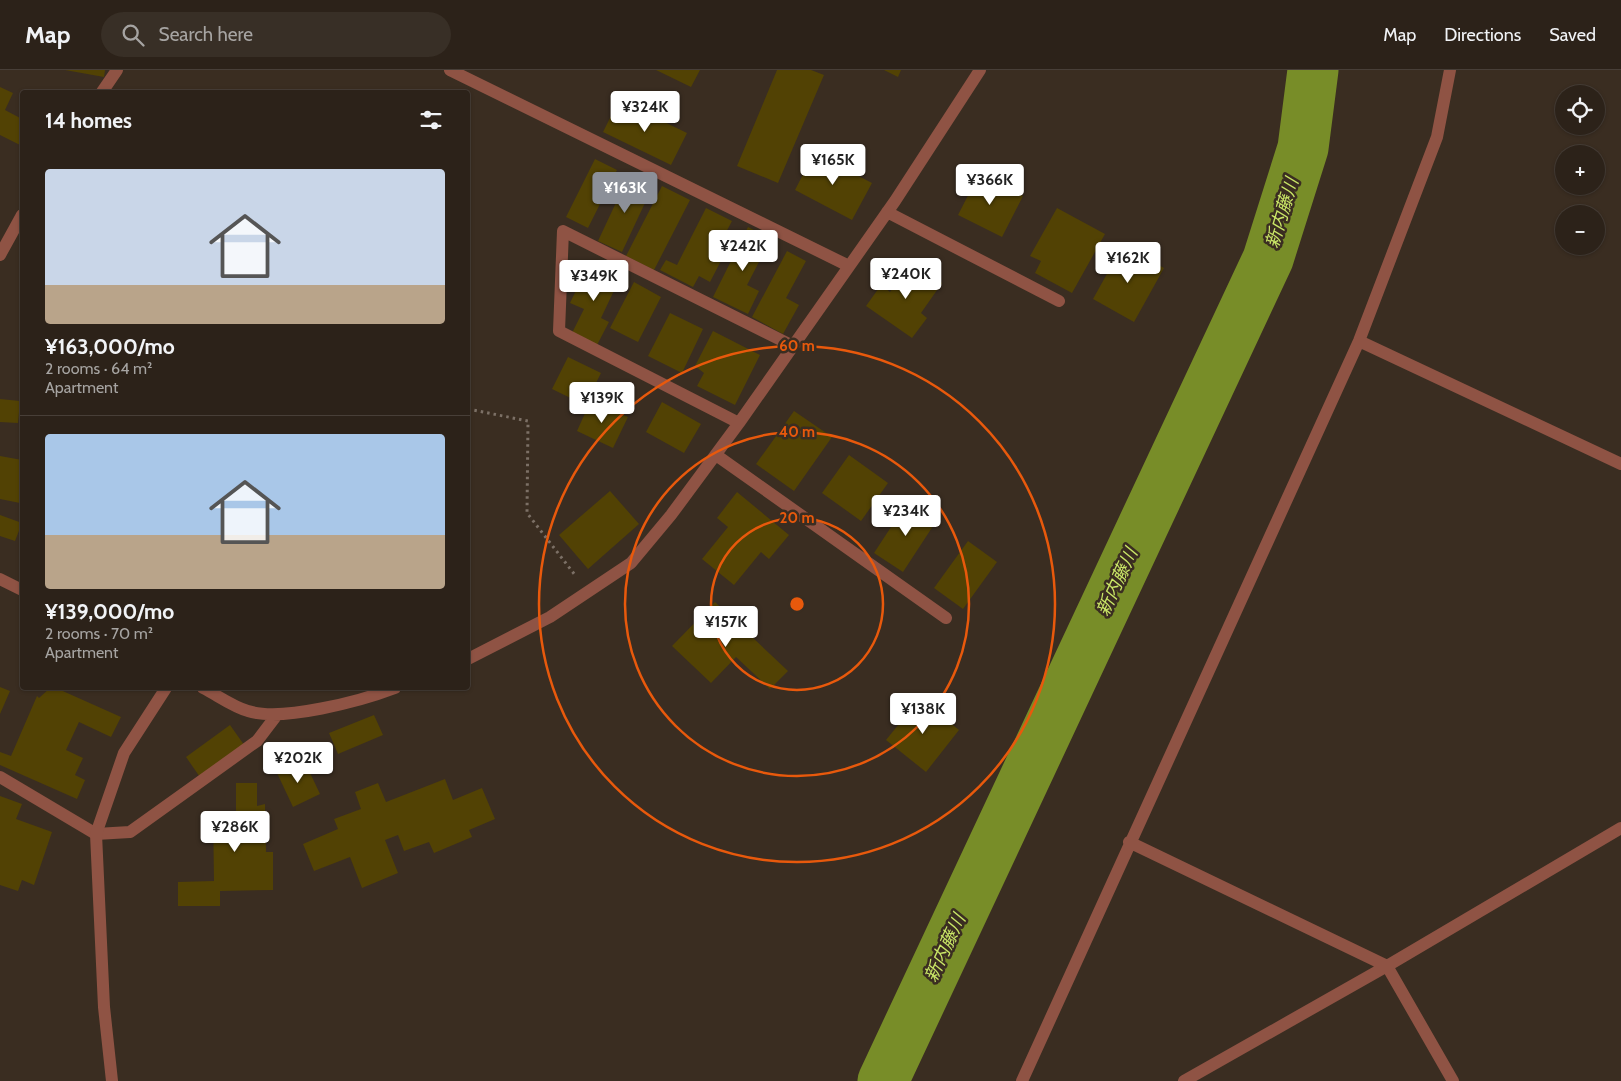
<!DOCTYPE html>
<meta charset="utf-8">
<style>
:root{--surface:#2c2219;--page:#382f26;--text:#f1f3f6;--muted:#a6a4a2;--line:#483f38;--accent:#8c9099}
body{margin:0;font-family:Cabin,"Noto Sans JP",sans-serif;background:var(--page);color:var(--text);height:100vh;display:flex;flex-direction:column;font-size:19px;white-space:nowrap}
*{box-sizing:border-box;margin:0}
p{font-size:16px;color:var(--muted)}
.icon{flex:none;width:28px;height:28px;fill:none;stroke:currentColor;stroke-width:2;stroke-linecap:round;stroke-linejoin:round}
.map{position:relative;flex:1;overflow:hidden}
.drawer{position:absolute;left:20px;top:20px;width:450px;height:600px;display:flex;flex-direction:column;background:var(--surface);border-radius:5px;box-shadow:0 1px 4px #0004,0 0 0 1px var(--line)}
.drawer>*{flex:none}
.controls{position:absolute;left:1555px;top:15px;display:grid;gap:10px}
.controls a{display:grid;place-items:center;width:50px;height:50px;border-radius:50%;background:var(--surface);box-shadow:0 1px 4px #0004,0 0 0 1px var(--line);font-size:25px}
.price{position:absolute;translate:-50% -42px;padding:0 11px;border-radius:5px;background:#fff;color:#222;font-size:16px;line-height:32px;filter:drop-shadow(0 1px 2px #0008)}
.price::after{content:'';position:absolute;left:50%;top:30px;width:15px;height:11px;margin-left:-8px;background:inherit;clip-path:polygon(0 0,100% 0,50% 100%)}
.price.active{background:var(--accent);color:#fff}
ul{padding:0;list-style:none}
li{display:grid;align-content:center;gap:10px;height:265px;padding:0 25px}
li+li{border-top:1px solid var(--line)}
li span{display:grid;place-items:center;height:155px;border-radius:5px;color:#555}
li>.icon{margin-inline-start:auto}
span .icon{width:90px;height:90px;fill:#fffc;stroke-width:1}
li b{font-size:21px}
h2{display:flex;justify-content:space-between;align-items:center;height:60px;padding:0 25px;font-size:21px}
header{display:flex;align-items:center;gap:30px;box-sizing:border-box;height:70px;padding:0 25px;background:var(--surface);border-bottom:1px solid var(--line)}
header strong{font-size:24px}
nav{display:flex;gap:28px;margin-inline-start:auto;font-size:18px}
.search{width:350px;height:45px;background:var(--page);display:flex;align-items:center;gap:12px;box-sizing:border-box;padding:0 18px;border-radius:28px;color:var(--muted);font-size:19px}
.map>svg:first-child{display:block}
</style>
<header>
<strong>Map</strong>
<div class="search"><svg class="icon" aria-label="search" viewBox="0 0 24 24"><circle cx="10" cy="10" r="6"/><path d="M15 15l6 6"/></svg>Search here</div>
<nav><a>Map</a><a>Directions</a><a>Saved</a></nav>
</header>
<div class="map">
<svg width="1621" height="1011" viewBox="0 0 1621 1011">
<rect width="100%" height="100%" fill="#3a2d21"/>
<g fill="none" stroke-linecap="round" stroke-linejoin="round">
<path stroke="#788d28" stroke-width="51" d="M 883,1011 L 1268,189 L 1303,78 L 1313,0"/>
</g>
<path fill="#524204" d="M 65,0 L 105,0 L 104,7 Z
M 656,0 L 700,0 L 691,17 Z
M 777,0 L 811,0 L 824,5 L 778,113 L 737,96 Z
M 884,0 L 901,0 L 898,7 Z
M 0,17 L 13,23 L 5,40 L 22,49 L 22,76 L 0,65 Z
M 619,30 L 687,63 L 671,95 L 603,62 Z
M 814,83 L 872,113 L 852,150 L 795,120 Z
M 595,89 L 617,100 L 588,158 L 566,147 Z
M 979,104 L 1023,126 L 1002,167 L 958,145 Z
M 628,107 L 652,118 L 622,182 L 598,171 Z
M 662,116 L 690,130 L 654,200 L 626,186 Z
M 706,138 L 732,151 L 715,183 L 723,187 L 710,212 L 699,206 L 693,217 L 660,200 L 666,190 L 677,195 Z
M 1057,138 L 1105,164 L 1072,223 L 1035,203 L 1041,191 L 1030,186 Z
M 748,157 L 771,169 L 747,215 L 759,221 L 748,244 L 713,227 Z
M 1123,175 L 1164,198 L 1134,252 L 1093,229 Z
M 787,181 L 806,191 L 786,228 L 799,235 L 783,264 L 752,247 Z
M 911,192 L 942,213 L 921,243 L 927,248 L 912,268 L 866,236 L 881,215 L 890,222 Z
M 589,193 L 620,208 L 601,248 L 609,252 L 597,275 L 572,263 L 584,239 L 570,233 Z
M 634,212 L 661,227 L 638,272 L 610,258 Z
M 670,243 L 703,259 L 682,303 L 648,286 Z
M 713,261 L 760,285 L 735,335 L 697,316 L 704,303 L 695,296 Z
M 568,287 L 601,303 L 585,335 L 552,319 Z
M 0,329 L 20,331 L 18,353 L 0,352 Z
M 591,330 L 628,347 L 613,378 L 577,361 Z
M 662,332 L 701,354 L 684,383 L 646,362 Z
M 794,341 L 832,367 L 794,421 L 756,394 Z
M 849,385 L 888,413 L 861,451 L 822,423 Z
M 0,386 L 22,390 L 20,433 L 0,429 Z
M 610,421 L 639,454 L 588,499 L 559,465 Z
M 737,422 L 789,465 L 769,489 L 761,482 L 734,515 L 702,489 L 728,457 L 717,448 Z
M 908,431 L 937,450 L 903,502 L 874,483 Z
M 0,445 L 22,453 L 15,471 L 0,466 Z
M 968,471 L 997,492 L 963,539 L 934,518 Z
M 715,532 L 788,601 L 770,619 L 736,587 L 711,613 L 672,576 Z
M 0,617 L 10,621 L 0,644 Z
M 50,618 L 56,618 L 121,647 L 111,667 L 79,652 L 66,680 L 83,688 L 75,705 L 85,710 L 77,729 L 0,695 L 0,682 L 11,686 L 37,626 L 39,628 Z
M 920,628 L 959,660 L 926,702 L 886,670 Z
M 374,645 L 383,665 L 338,684 L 329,663 Z
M 230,655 L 247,679 L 202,710 L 186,687 Z
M 304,690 L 320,724 L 293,737 L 277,703 Z
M 445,709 L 453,730 L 482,718 L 495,749 L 469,760 L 472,767 L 434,783 L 429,772 L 404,781 L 398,765 L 385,770 L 398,803 L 362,818 L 350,787 L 314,801 L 303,774 L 338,759 L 334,749 L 361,739 L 355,722 L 378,713 L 386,732 Z
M 236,713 L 257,713 L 257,736 L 265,734 L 266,782 L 273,782 L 273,820 L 220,821 L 220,836 L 178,836 L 178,812 L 214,811 L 213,742 L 236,742 Z
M 0,726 L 22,734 L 16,749 L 52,762 L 34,815 L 22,810 L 18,821 L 0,815 Z"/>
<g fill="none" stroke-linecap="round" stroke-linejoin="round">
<path stroke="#7c7066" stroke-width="3" stroke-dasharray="2.5 4" stroke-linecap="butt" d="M 468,339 L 528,351 L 527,443 L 575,505"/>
<path stroke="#8f5344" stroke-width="12" d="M 450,0 L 849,196
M 102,22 L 117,0
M 887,142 L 1059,231
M 0,185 L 22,145
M 1359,271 L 1621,394
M 739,353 L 559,261 L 563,161 L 793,276
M 716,385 L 946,548
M 0,509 L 22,520
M 468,589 L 550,547 L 631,493 L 671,445 L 739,353 L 895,131 L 980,0
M 203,618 C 217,625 233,637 248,641 C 282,652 361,631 395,618
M 0,707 L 96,764 L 130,762 L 257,671 L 276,646
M 1129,772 L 1387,896 L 1453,1011
M 1022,1011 L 1359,271 L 1437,67 L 1450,0
M 1184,1011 L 1387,896 L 1621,758"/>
<path stroke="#8f5344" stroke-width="12" d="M 112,1011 L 104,937 L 96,764 L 124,683 L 166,618"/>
</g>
<g fill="none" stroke="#e8590c" stroke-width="2.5">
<circle cx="797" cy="534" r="86"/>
<circle cx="797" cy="534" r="172"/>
<circle cx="797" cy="534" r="258"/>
</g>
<g text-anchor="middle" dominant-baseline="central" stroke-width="5" stroke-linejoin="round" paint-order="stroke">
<g font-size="18" font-style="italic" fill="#cae767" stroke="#3a2d21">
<text transform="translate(1282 143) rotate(-73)">新内藤川</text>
<text transform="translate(1117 512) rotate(-65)">新内藤川</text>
<text transform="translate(945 878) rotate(-65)">新内藤川</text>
</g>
</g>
<circle cx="797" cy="534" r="8" fill="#e8590c" stroke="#3a2d21" stroke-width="2.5"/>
<g font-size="15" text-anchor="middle" font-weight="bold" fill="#e8590c" stroke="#3a2d21" stroke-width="5" stroke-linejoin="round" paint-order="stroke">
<text x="797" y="281">60 m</text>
<text x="797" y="367">40 m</text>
<text x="797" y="453">20 m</text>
</g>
</svg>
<div class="controls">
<a><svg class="icon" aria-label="locate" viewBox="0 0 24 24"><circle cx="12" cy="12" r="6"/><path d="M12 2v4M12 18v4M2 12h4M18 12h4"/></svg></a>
<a>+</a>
<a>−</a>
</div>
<b class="price" style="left:645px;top:63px">¥324K</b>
<b class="price" style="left:833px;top:116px">¥165K</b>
<b class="price" style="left:990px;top:136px">¥366K</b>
<b class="price active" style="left:625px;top:144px">¥163K</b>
<b class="price" style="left:743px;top:202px">¥242K</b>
<b class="price" style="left:1128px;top:214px">¥162K</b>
<b class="price" style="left:906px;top:230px">¥240K</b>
<b class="price" style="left:594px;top:232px">¥349K</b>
<b class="price" style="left:602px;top:354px">¥139K</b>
<b class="price" style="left:906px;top:467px">¥234K</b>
<b class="price" style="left:726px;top:578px">¥157K</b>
<b class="price" style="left:923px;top:665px">¥138K</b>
<b class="price" style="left:298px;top:714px">¥202K</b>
<b class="price" style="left:235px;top:783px">¥286K</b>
<section class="drawer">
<h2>14 homes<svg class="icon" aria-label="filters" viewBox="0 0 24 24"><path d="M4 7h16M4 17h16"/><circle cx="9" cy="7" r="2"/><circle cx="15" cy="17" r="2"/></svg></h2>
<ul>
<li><span style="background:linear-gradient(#c9d6e8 75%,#b9a48a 0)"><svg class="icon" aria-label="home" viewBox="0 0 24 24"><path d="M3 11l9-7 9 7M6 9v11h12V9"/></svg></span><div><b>¥163,000/mo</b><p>2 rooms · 64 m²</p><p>Apartment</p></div></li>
<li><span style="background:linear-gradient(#a9c7e8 65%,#b9a48a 0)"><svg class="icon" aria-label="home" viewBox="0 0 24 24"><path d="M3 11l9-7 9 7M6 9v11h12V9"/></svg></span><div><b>¥139,000/mo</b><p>2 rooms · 70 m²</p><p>Apartment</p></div></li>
</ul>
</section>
</div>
